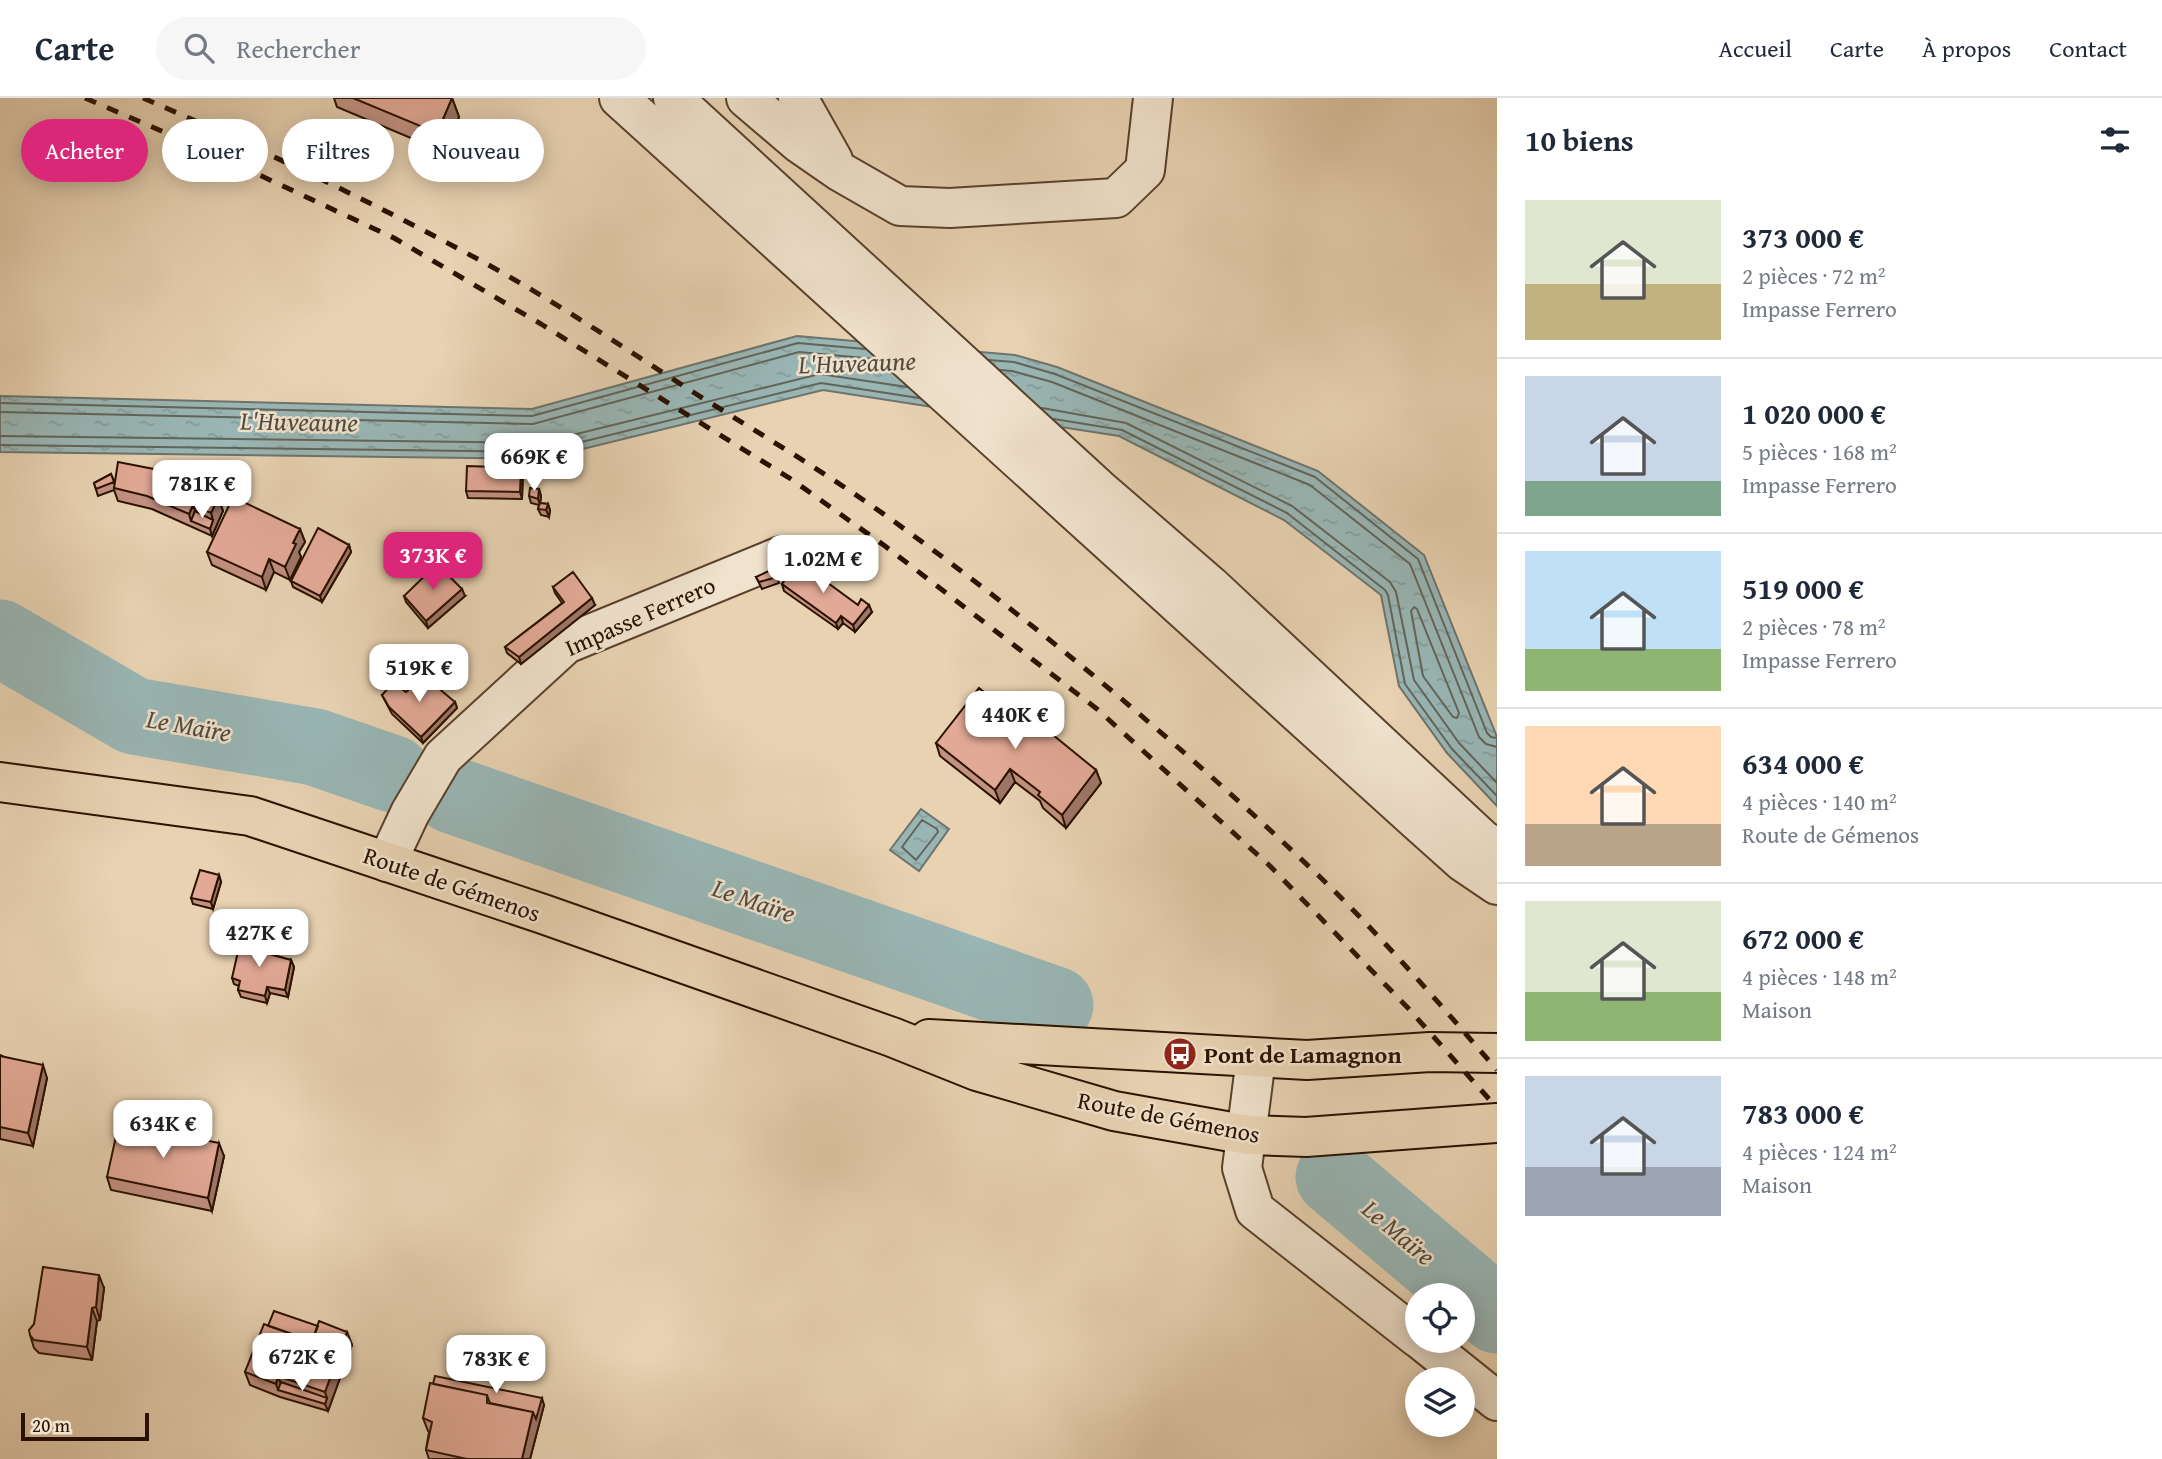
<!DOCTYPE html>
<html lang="fr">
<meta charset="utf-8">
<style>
:root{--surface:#fff;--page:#f6f6f7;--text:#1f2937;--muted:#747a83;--line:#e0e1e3;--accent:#db2777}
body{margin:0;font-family:"Gentium Book Plus",serif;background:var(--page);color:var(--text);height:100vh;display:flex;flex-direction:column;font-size:26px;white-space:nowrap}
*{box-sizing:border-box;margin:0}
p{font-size:23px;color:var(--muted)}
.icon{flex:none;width:38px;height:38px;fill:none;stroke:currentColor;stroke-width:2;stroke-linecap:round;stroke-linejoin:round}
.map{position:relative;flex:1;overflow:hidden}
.side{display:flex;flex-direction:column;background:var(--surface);width:665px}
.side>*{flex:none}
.hud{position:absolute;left:21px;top:21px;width:665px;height:63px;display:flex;gap:14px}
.controls{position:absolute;left:1405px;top:1185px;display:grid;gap:14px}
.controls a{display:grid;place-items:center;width:70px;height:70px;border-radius:50%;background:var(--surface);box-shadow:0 4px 18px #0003;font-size:35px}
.scale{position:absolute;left:21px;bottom:18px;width:128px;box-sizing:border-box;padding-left:7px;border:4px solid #2b1100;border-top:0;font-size:19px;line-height:24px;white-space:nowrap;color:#2b1100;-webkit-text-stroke:5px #f0e2cd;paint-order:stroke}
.price{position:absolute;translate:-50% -60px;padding:0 16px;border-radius:14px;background:#fff;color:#222;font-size:23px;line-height:46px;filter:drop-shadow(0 2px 4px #0008)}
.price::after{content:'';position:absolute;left:50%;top:42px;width:21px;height:16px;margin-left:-10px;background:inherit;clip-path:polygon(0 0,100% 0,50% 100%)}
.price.active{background:var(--accent);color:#fff}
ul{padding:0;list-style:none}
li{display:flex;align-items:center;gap:21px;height:175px;padding:0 28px}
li+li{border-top:2px solid var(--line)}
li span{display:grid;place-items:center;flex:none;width:196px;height:140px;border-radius:0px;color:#555}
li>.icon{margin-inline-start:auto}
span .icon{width:84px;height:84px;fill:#fffc;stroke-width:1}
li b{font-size:30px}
h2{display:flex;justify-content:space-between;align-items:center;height:84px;padding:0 28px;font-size:30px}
.chip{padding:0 24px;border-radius:32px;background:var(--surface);box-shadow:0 4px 18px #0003;font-size:24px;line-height:63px}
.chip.active{background:var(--accent);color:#fff}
header{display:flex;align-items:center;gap:42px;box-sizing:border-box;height:98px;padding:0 35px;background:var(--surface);border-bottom:2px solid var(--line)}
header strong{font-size:33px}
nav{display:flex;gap:38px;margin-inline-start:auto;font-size:24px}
.search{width:490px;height:63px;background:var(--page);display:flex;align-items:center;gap:18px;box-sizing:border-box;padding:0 24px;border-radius:38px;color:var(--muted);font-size:26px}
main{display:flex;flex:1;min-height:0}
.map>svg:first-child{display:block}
</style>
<header>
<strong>Carte</strong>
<div class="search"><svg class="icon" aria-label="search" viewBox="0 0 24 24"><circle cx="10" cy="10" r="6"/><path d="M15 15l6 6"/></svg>Rechercher</div>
<nav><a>Accueil</a><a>Carte</a><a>À propos</a><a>Contact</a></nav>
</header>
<main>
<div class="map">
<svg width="1497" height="1361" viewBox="0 0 1497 1361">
<defs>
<pattern id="water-ripples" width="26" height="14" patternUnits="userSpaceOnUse" patternTransform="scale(1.75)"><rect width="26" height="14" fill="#99b6b5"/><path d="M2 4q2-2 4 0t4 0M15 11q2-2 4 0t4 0" fill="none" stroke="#849b9a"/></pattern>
</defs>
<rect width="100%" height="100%" fill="#e8d2b2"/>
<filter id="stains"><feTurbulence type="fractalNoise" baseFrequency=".00286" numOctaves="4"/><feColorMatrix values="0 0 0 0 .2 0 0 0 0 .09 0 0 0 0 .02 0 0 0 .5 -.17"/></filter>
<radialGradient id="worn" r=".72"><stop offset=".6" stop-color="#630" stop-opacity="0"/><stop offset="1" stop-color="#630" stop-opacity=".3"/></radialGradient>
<path fill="url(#water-ripples)" stroke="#6d746d" stroke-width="2" d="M 797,238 L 1015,257 L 1057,269 L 1318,373 L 1424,457 L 1497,639 L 1497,708 L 1447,655 L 1399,588 L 1381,497 L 1284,422 L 1119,338 L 823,292 L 542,361 L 0,354 L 0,298 L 532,311 Z
M 921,711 L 949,731 L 919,773 L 890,752 Z"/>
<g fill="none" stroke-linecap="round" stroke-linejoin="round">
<path stroke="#62645a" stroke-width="2" d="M 989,262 L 1014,264 L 1055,276 L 1315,379 L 1418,461 L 1487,635 L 1491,639 L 1497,640
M 1000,272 L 1012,273 L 1052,284 L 1310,387 L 1410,466 L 1479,639 L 1486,646 L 1497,649
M 0,305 L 532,318 L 798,245 L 865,251
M 1042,310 L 1126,325 L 1292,408 L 1390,484 L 1396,494 L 1414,582 L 1459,645 L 1497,685
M 0,314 L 533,326 L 799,254 L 875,261
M 1054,321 L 1122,332 L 1287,415 L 1385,492 L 1388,497 L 1405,586 L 1452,651 L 1497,698
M 0,338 L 540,345 L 820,276 L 907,289
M 0,347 L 541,354 L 821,285 L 919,300
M 1414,509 L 1417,511 L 1459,615 L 1457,620 L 1453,619 L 1423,578 L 1411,513 Z
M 922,722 L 937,731 L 938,734 L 916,762 L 902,749 Z"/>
<path stroke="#99b6b5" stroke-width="77" d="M 0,540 L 134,618 L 315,649 L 393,676
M 452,697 L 1055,907
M 1334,1079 L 1497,1217"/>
<defs>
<path id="minor" d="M 619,0 L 1417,723 L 1463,764 L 1497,787
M 673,0 L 1098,390 L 1210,487 L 1483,742 L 1497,750
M 746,0 L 800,46 L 839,73 L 900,108 L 950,110 L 1116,100 L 1145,72 L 1153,0
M 798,0 L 833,62
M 387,764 L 410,715 L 443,659 L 566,546 L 781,458
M 1256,960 L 1242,1070 L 1255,1112 L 1418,1240
M 1421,1242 L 1497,1303"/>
<path id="major" d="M 0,684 L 250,718 L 543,816 L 892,939 L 977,973 L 1114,1013 L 1248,1037 L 1306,1039 L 1497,1025
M 929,941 L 1307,962 L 1430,954 L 1497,955"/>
</defs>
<use href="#minor" stroke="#5a412c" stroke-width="42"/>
<use href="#major" stroke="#2b1100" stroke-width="42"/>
<use href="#minor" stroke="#f0e2cd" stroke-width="38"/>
<use href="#major" stroke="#e8d2b2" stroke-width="38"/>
<path stroke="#2b1100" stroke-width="5" stroke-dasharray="12 12" stroke-linecap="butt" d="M 85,0 L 208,53 L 394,140 L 541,226 L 791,381 L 885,448 L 1097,611 L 1270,768 L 1408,910 L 1497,1010
M 143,0 C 259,50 374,105 485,165 C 556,204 624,250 693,294 C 760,336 828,376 892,422 C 1042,530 1186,651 1320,779 C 1382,839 1440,906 1497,972"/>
</g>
<path fill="#c29181" stroke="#2b1100" stroke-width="2" d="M 334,0 L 452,0 L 459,19 L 444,54 L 337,9 Z
M 111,376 L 115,385 L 218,400 L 223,413 L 212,438 L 152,411 L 118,403 L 114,392 L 98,398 L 94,385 Z
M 523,376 L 522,401 L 468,400 L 466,393 Z
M 539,391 L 541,398 L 540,405 L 548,406 L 550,412 L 549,419 L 541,417 L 538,411 L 539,407 L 531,405 L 529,398 Z
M 300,431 L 305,444 L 299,454 L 301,459 L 290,482 L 274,474 L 266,492 L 212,467 L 207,454 Z
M 349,447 L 351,454 L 322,504 L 293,489 L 291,483 Z
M 756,479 L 777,479 L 779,485 L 762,491 Z
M 782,486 L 858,507 L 872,514 L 855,534 L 843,525 L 838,531 L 784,493 Z
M 553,489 L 595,507 L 521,566 L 507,555 L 505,549 L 562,505 L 555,495 Z
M 404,498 L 465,498 L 428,530 L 406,504 Z
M 406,594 L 455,604 L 457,610 L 423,645 L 392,616 L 382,597 Z
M 1020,623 L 1096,672 L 1101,685 L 1066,730 L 1043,710 L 1040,703 L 1015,684 L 1000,705 L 940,658 L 936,645 Z
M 219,777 L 221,784 L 213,811 L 193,806 L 191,800 Z
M 264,844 L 267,851 L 266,855 L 291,862 L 294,869 L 288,899 L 270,895 L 267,905 L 241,899 L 238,892 L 239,888 L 234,886 L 232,880 Z
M 0,957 L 47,980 L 33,1048 L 0,1041 Z
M 224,1058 L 212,1113 L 111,1092 L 107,1079 Z
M 104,1190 L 100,1222 L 97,1223 L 92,1262 L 39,1255 L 34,1250 L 30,1237 Z
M 268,1228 L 318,1228 L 347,1234 L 352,1247 L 328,1313 L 280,1299 L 250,1287 L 245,1274 Z
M 544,1307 L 530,1361 L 429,1361 L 426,1352 L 429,1334 L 428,1333 L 423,1320 Z"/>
<path fill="#9e7669" stroke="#2b1100" stroke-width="2" d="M 452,0 L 459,19 L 444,54 L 437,35 Z
M 521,370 L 523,376 L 522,401 L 520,394 Z
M 539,391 L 541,398 L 540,407 L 538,401 Z
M 218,400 L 223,413 L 212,438 L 210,431 L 213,422 L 211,415 Z
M 548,406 L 550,412 L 549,419 L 546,412 Z
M 193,407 L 198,420 L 191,423 L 189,416 Z
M 300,431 L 305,444 L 299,454 L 301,459 L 290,482 L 285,469 L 293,445 Z
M 349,447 L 351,454 L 322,504 L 320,498 Z
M 269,461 L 274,474 L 266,492 L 262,479 Z
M 462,491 L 465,498 L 428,530 L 426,523 Z
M 592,500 L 595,507 L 521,566 L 519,559 Z
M 869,507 L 872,514 L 855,534 L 853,527 Z
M 841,518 L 843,525 L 838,531 L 836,525 Z
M 455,604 L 457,610 L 423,645 L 421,639 Z
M 1010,671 L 1015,684 L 1000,705 L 995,692 Z
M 1096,672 L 1101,685 L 1066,730 L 1062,717 Z
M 219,777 L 221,784 L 213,811 L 211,804 Z
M 264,844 L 267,851 L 265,860 L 262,854 Z
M 291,862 L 294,869 L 288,899 L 285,892 Z
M 267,889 L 270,895 L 267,905 L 265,898 Z
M 43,967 L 47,980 L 33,1048 L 28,1035 Z
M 219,1045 L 224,1058 L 212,1113 L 208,1100 Z
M 99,1177 L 104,1190 L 100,1222 L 96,1209 Z
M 92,1210 L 97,1223 L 92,1262 L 87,1249 Z
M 347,1234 L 352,1247 L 328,1313 L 325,1306 L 327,1300 L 325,1294 Z
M 278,1278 L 283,1291 L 278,1292 L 276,1286 Z
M 542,1300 L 544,1307 L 530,1361 L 522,1361 L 533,1314 Z"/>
<path fill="#e2a996" stroke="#2b1100" stroke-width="2" d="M 353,0 L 452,0 L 437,35 Z
M 118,364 L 159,372 L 218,400 L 211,415 L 193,407 L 189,416 L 147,398 L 114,390 Z
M 467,368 L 521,370 L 520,394 L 466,393 Z
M 111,376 L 114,384 L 96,391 L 94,385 Z
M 530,390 L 539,391 L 538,401 L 529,398 Z
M 233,399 L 300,431 L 293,445 L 296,446 L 285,469 L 269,461 L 262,479 L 207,454 Z
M 540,405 L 548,406 L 546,412 L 538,411 Z
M 195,413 L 213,422 L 210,431 L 191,423 Z
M 318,430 L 349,447 L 320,498 L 291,483 Z
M 798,463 L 858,507 L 861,501 L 869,507 L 853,527 L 841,518 L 836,525 L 782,486 Z
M 437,466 L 462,491 L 426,523 L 404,498 Z
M 773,471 L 777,479 L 759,484 L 756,479 Z
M 573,474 L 592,500 L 519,559 L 505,549 L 564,504 L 553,489 Z
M 424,578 L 455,604 L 421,639 L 389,609 L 382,597 L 393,585 L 406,594 Z
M 979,590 L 1020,623 L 1026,615 L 1096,672 L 1062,717 L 1038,697 L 1040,694 L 1010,671 L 995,692 L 936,645 Z
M 200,772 L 219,777 L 211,804 L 191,800 Z
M 241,840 L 264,844 L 262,854 L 291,862 L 285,892 L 267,889 L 265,898 L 238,892 L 240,883 L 232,880 Z
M 0,958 L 43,967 L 28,1035 L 0,1029 Z
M 119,1025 L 219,1045 L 208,1100 L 107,1079 Z
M 43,1169 L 99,1177 L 96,1209 L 92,1210 L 87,1249 L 34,1242 L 30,1237 L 29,1232 L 34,1226 Z
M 274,1213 L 318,1228 L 312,1243 L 268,1228 Z
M 319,1223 L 347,1234 L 325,1294 L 278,1278 L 276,1286 L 245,1274 L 264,1226 L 312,1243 Z
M 435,1278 L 542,1300 L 536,1321 L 533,1314 L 490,1305 L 487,1297 L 433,1286 Z
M 281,1284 L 327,1300 L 325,1306 L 278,1292 Z
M 430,1285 L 487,1297 L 487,1305 L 533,1314 L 522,1361 L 467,1361 L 426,1352 L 432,1324 L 423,1320 Z"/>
<defs>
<symbol id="bus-disc" viewBox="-11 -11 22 22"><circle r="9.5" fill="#8f2418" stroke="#f0e2cd"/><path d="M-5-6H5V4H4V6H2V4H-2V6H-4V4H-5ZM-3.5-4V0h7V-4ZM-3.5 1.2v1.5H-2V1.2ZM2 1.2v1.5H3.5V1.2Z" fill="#fff"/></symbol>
</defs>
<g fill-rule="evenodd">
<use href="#bus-disc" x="1161" y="937" width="38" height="38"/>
</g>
<g text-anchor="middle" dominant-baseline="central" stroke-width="5" stroke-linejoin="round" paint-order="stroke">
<g font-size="24" fill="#2b1100" stroke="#f0e2cd">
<text transform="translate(640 518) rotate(-24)">Impasse Ferrero</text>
<text transform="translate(452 786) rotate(19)">Route de Gémenos</text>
<text transform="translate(1169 1019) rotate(11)">Route de Gémenos</text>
</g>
<g font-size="24" font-weight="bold" fill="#2b1100" stroke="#f0e2cd" text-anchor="start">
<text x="1204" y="956">Pont de Lamagnon</text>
</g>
<g font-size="26" font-style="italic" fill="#524b3f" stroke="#f0e2cd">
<text transform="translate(857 264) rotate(-2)">L'Huveaune</text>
<text transform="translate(299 323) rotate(1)">L'Huveaune</text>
<text transform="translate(189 627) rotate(10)">Le Maïre</text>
<text transform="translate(754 802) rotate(19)">Le Maïre</text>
<text transform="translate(1399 1134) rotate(40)">Le Maïre</text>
</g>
</g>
<rect width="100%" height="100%" filter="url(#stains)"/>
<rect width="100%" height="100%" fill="url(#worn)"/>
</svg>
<div class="controls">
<a><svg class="icon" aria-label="locate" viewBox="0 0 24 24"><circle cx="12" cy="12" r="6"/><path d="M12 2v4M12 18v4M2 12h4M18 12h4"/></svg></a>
<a><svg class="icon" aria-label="layers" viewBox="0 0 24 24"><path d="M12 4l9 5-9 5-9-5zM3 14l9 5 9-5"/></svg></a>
</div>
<div class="scale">20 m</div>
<b class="price" style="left:534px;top:395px">669K €</b>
<b class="price" style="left:202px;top:422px">781K €</b>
<b class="price active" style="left:433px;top:494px">373K €</b>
<b class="price" style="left:823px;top:497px">1.02M €</b>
<b class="price" style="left:419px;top:606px">519K €</b>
<b class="price" style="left:1015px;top:653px">440K €</b>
<b class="price" style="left:259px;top:871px">427K €</b>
<b class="price" style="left:163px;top:1062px">634K €</b>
<b class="price" style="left:302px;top:1295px">672K €</b>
<b class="price" style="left:496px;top:1297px">783K €</b>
<div class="hud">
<a class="chip active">Acheter</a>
<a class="chip">Louer</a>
<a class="chip">Filtres</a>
<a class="chip">Nouveau</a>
</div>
</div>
<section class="side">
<h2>10 biens<svg class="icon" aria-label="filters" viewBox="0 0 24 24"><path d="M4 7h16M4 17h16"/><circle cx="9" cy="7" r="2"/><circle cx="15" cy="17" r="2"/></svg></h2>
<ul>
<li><span style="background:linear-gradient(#dfe7d0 60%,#c2b280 0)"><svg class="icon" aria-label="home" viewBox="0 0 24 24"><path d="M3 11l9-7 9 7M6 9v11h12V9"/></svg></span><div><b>373 000 €</b><p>2 pièces · 72 m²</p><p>Impasse Ferrero</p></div></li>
<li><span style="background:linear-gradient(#c9d6e8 75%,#7fa58c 0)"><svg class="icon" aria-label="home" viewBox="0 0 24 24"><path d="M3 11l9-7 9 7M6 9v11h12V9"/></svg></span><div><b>1 020 000 €</b><p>5 pièces · 168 m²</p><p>Impasse Ferrero</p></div></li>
<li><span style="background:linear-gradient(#bfe0f5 70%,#8fb573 0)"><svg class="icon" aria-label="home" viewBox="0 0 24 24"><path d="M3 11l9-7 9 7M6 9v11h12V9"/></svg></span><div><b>519 000 €</b><p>2 pièces · 78 m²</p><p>Impasse Ferrero</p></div></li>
<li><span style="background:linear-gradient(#ffd9b3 70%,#b9a48a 0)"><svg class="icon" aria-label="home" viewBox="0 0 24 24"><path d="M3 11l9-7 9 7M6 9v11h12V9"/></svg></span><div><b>634 000 €</b><p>4 pièces · 140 m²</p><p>Route de Gémenos</p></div></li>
<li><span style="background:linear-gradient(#dfe7d0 65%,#8fb573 0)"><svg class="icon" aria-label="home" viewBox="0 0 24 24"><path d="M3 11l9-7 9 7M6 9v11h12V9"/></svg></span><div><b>672 000 €</b><p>4 pièces · 148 m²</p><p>Maison</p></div></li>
<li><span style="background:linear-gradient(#c9d6e8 65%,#9aa5b1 0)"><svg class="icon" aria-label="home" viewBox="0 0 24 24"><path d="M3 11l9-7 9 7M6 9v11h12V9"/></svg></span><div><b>783 000 €</b><p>4 pièces · 124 m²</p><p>Maison</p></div></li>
</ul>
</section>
</main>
